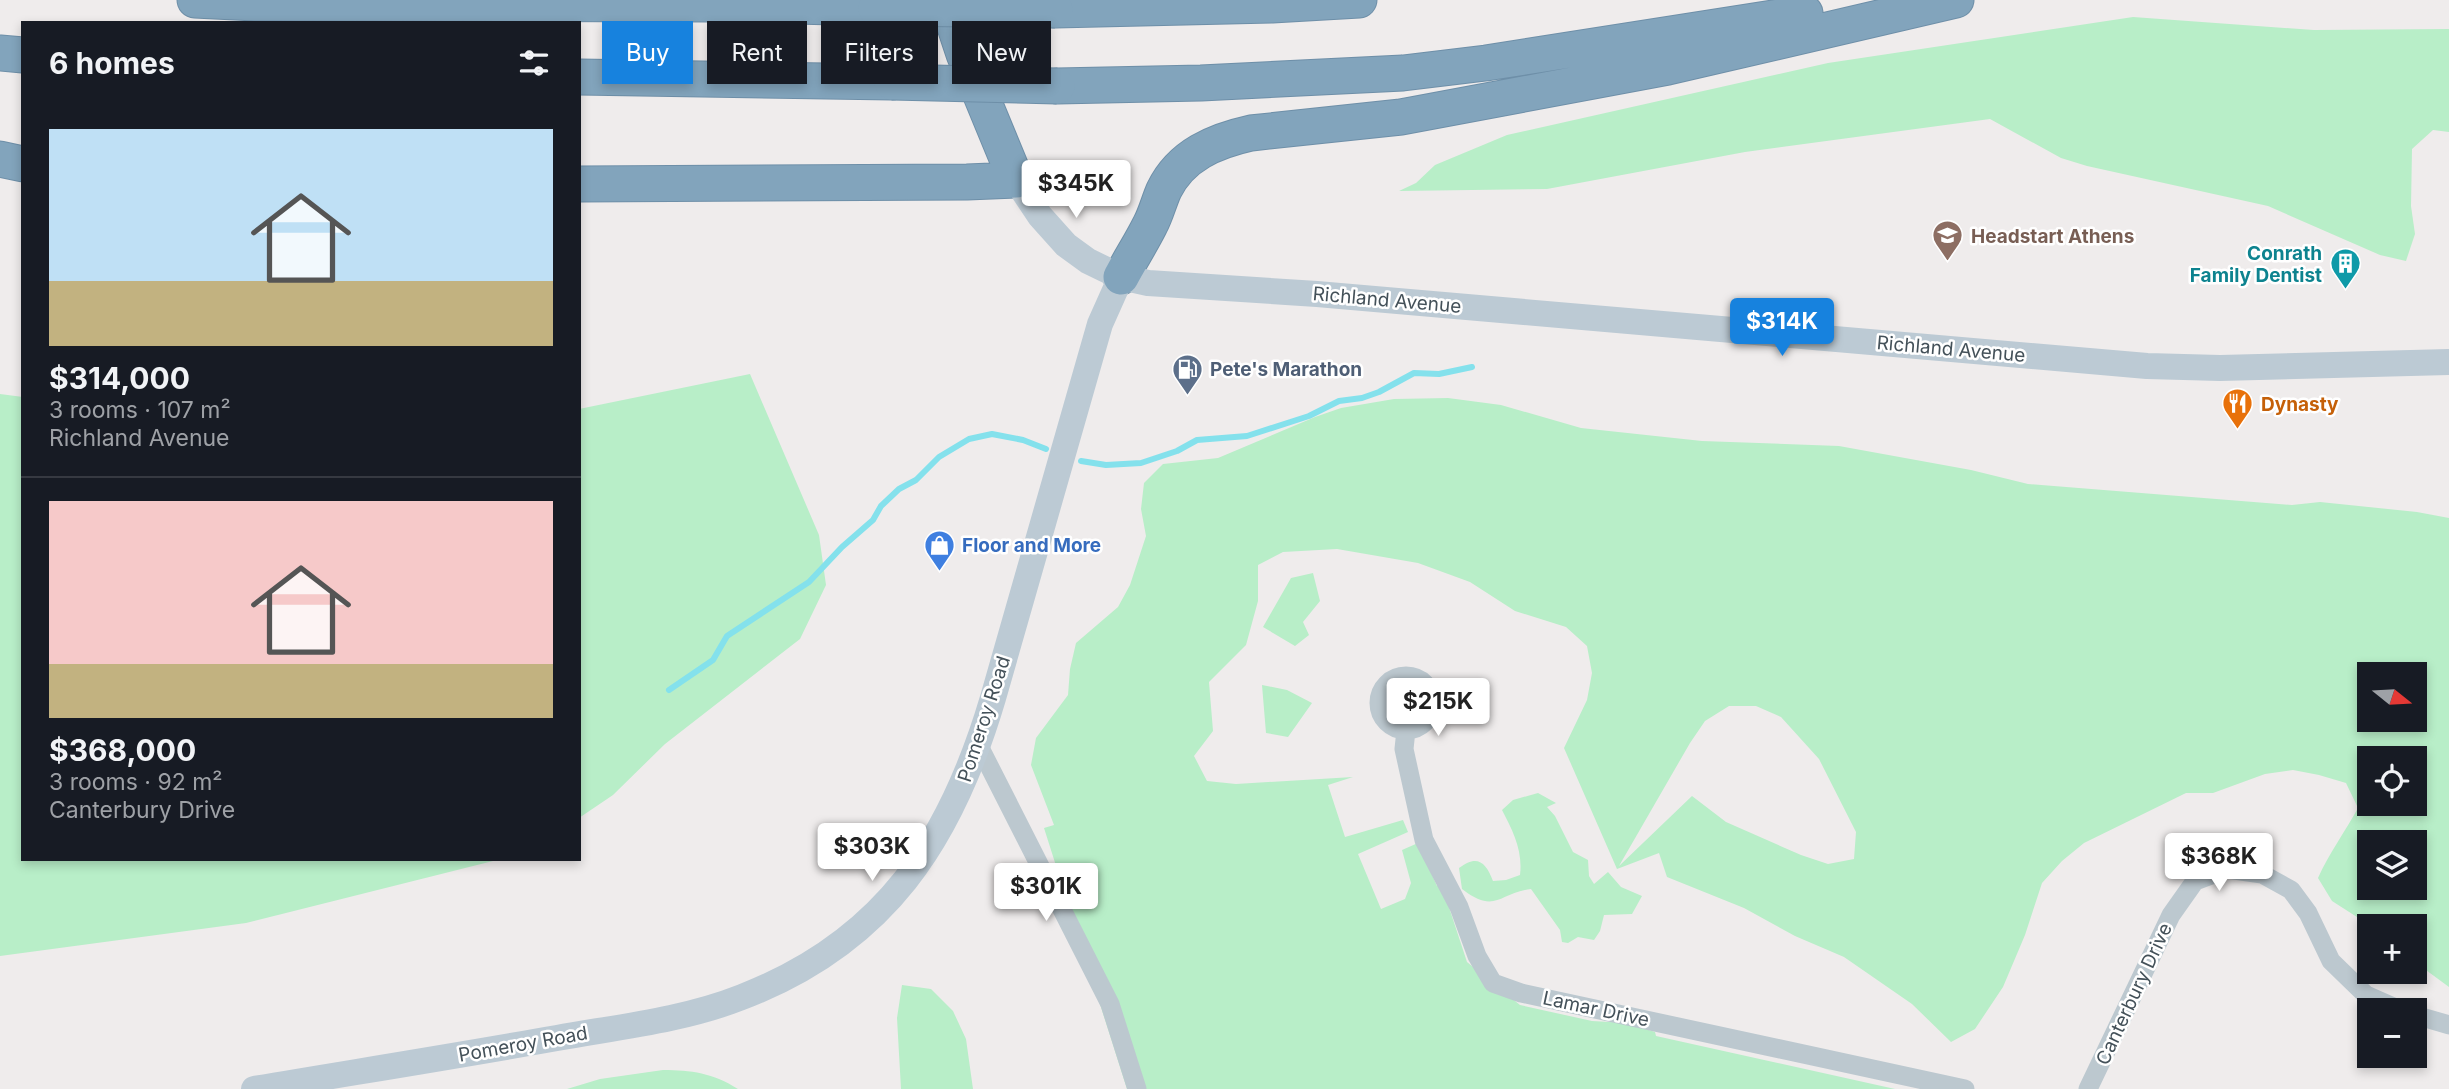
<!DOCTYPE html>
<meta charset="utf-8">
<style>
:root{--surface:#171b24;--page:#242831;--text:#f1f3f6;--muted:#9ea1a6;--line:#363941;--accent:#1782de}
body{margin:0;font-family:Inter,sans-serif;background:var(--page);color:var(--text);height:100vh;display:flex;flex-direction:column;font-size:26px;white-space:nowrap}
*{box-sizing:border-box;margin:0}
p{font-size:23px;color:var(--muted)}
.icon{flex:none;width:38px;height:38px;fill:none;stroke:currentColor;stroke-width:2;stroke-linecap:round;stroke-linejoin:round}
.map{position:relative;flex:1;overflow:hidden}
.drawer{position:absolute;left:21px;top:21px;width:560px;height:840px;display:flex;flex-direction:column;background:var(--surface);border-radius:0px;box-shadow:0 4px 10px #0003}
.drawer>*{flex:none}
.hud{position:absolute;left:602px;top:21px;width:665px;height:63px;display:flex;gap:14px}
.needle{width:46px;rotate:108deg}
.buttons{position:absolute;left:2357px;top:662px;display:grid;gap:14px}
.buttons a{display:grid;place-items:center;width:70px;height:70px;border-radius:0px;background:var(--surface);box-shadow:0 4px 10px #0003;font-size:35px}
.price{position:absolute;translate:-50% -60px;padding:0 16px;border-radius:7px;background:#fff;color:#222;font-size:23px;line-height:46px;filter:drop-shadow(0 2px 4px #0008)}
.price::after{content:'';position:absolute;left:50%;top:42px;width:21px;height:16px;margin-left:-10px;background:inherit;clip-path:polygon(0 0,100% 0,50% 100%)}
.price.active{background:var(--accent);color:#fff}
ul{padding:0;list-style:none}
li{display:grid;align-content:center;gap:14px;height:371px;padding:0 28px}
li+li{border-top:2px solid var(--line)}
li span{display:grid;place-items:center;height:217px;border-radius:0px;color:#555}
li>.icon{margin-inline-start:auto}
span .icon{width:126px;height:126px;fill:#fffc;stroke-width:1}
li b{font-size:30px}
h2{display:flex;justify-content:space-between;align-items:center;height:84px;padding:0 28px;font-size:30px}
.tag{padding:0 24px;border-radius:0px;background:var(--surface);box-shadow:0 4px 10px #0003;font-size:24px;line-height:63px}
.tag.active{background:var(--accent);color:#fff}
.map>svg:first-child{display:block}
</style>
<div class="map">
<svg width="2449" height="1089" viewBox="0 0 2449 1089">
<rect width="100%" height="100%" fill="#efecec"/>
<path fill="#b8eec8" fill-rule="evenodd" d="M 2133,17 L 2314,30 L 2449,29 L 2449,132 L 2433,130 L 2412,149 L 2411,206 L 2415,234 L 2406,261 L 2380,255 L 2268,206 L 2087,166 L 2061,158 L 1990,119 L 1745,152 L 1547,189 L 1399,191 L 1416,183 L 1435,165 L 1507,135 L 1828,63 Z
M 750,374 L 819,535 L 826,585 L 800,639 L 665,744 L 613,795 L 579,818 L 579,409 Z
M 0,394 L 23,397 L 23,859 L 501,859 L 246,923 L 0,956 Z
M 1448,398 L 1501,405 L 1581,428 L 1702,441 L 1839,446 L 1971,470 L 2028,484 L 2292,505 L 2320,502 L 2417,512 L 2449,518 L 2449,987 L 2415,962 L 2415,926 L 2371,926 L 2332,901 L 2318,878 C 2329,853 2345,832 2358,808 L 2346,783 L 2319,775 L 2293,770 L 2265,774 L 2213,793 L 2186,793 L 2084,843 L 2062,861 L 2042,883 L 2025,935 L 2003,987 L 1975,1029 L 1951,1042 L 1912,1004 L 1844,957 L 1795,936 L 1744,908 L 1667,877 L 1659,853 L 1617,869 L 1564,748 L 1587,700 L 1592,673 L 1587,646 L 1566,627 L 1515,611 L 1470,582 L 1418,563 L 1337,549 L 1283,552 L 1258,565 L 1258,601 L 1246,645 L 1209,682 L 1213,731 L 1194,756 L 1207,781 L 1236,784 L 1353,777 L 1328,785 L 1345,837 L 1403,820 L 1408,832 L 1358,854 L 1381,909 L 1405,899 L 1411,883 L 1402,850 L 1418,843 L 1437,886 L 1442,886 L 1467,962 L 1520,1005 L 1592,1021 L 1627,1023 L 1655,1032 L 1656,1036 L 1895,1089 L 1127,1089 L 1044,828 L 1054,825 L 1031,765 L 1036,738 L 1068,695 L 1070,669 L 1076,643 L 1118,607 L 1130,585 L 1146,536 L 1141,509 L 1144,483 L 1163,464 L 1218,458 L 1315,417 L 1341,408 L 1394,399 ZM 2370,674 L 2415,674 L 2415,719 L 2370,719 ZM 1729,706 L 1756,706 L 1781,717 L 1819,759 L 1856,832 L 1854,859 L 1828,864 L 1801,855 L 1726,822 L 1692,796 L 1619,866 L 1690,743 L 1705,721 ZM 2370,758 L 2415,758 L 2415,803 L 2370,803 ZM 2370,842 L 2415,842 L 2415,887 L 2370,887 Z
M 1313,573 L 1320,601 L 1303,622 L 1309,635 L 1295,646 L 1263,627 L 1291,578 Z
M 1262,685 L 1287,690 L 1312,703 L 1288,737 L 1266,733 Z
M 1538,793 L 1556,803 L 1547,807 L 1555,816 L 1573,852 L 1588,860 L 1589,876 L 1594,884 L 1608,872 L 1621,887 L 1642,896 L 1632,914 L 1604,915 L 1600,931 L 1594,940 L 1578,937 L 1568,943 L 1562,942 L 1560,930 L 1531,889 C 1498,893 1496,915 1462,889 L 1459,868 C 1477,854 1486,862 1493,881 L 1506,880 L 1520,875 C 1523,851 1513,831 1502,810 L 1513,800 Z
M 902,985 L 931,989 L 953,1011 L 966,1039 L 973,1089 L 901,1089 L 897,1018 Z
M 663,1070 C 691,1070 713,1073 738,1089 L 567,1089 L 600,1079 Z"/>
<g fill="none" stroke-linecap="round" stroke-linejoin="round">
<path stroke="#84e1ec" stroke-width="6" d="M 1081,461 L 1106,465 L 1141,463 L 1177,451 L 1197,440 L 1247,436 L 1309,416 L 1339,401 L 1362,398 L 1379,392 L 1414,373 L 1439,374 L 1472,367
M 669,690 L 713,660 L 727,636 L 809,582 L 842,547 L 873,520 L 881,506 L 899,489 L 916,480 L 939,457 L 969,439 L 992,434 L 1023,440 L 1046,449"/>
<defs>
<path id="highway" d="M 195,0 L 255,3 L 714,4 L 876,8
M 1055,10 L 1272,5 L 1359,0
M 0,53 L 23,55
M 579,77 L 892,82
M 1057,86 L 1201,83 L 1403,73 L 1486,63 L 1805,13
M 0,159 L 23,164
M 579,184 L 967,182 L 1016,180 L 964,54 L 946,0
M 1121,277 C 1130,260 1141,243 1150,225 C 1156,214 1159,201 1164,190 C 1181,155 1215,141 1251,133 L 1401,117 L 1668,67 L 1956,0"/>
</defs>
<use href="#highway" stroke="#6e8fa8" stroke-width="37"/>
<path stroke="#bcc8cf" stroke-width="19" d="M1379 703a27 27 0 1 1 54 0a27 27 0 1 1-54 0Z
M 1406,730 L 1404,749 L 1424,840 L 1459,907 L 1477,956 L 1493,983 L 1521,993 L 1965,1089
M 979,746 L 1110,1004 L 1137,1089
M 2415,1015 L 2449,1025
M 2088,1089 L 2171,915 L 2195,881 L 2227,869 L 2262,874 L 2291,890 L 2308,913 L 2331,961 L 2366,995 L 2400,1010"/>
<path stroke="#bccad4" stroke-width="26" d="M 1016,180 L 1040,216 L 1066,245 L 1088,261 L 1121,277 L 1148,283 L 1317,294 L 2147,366 L 2220,368 L 2449,362
M 254,1089 C 355,1072 456,1056 557,1038 C 618,1027 684,1020 742,997 C 885,942 951,840 993,698 L 1100,324 L 1121,277"/>
<use href="#highway" stroke="#82a4bc" stroke-width="35"/>
<defs>
<path id="highway-bridge" d="M 876,8 L 1055,10
M 892,82 L 1057,86"/>
</defs>
<use href="#highway-bridge" stroke="#6e8fa8" stroke-width="37" stroke-linecap="butt"/>
<use href="#highway-bridge" stroke="#82a4bc" stroke-width="35"/>
</g>
<defs>
<symbol id="school-pin" viewBox="-11 -11 22 30"><path d="M0 17L-7.5 6A9.5 9.5 0 1 1 7.5 6Z" fill="#8d6e63" stroke="#fff"/><path d="M0-5L7-2L0 1L-7-2ZM-4 1L0 2.5L4 1V4Q0 6-4 4Z" fill="#fff"/></symbol>
<symbol id="building-pin" viewBox="-11 -11 22 30"><path d="M0 17L-7.5 6A9.5 9.5 0 1 1 7.5 6Z" fill="#0f9aa8" stroke="#fff"/><path d="M-4-6H4V6H1V3H-1V6H-4ZM-2.5-4.3h1.7v1.8h-1.7ZM.8-4.3h1.7v1.8H.8ZM-2.5-1h1.7V.8h-1.7ZM.8-1h1.7V.8H.8Z" fill="#fff"/></symbol>
<symbol id="fuel-pin" viewBox="-11 -11 22 30"><path d="M0 17L-7.5 6A9.5 9.5 0 1 1 7.5 6Z" fill="#5c6f8a" stroke="#fff"/><path d="M-5.5-6h7V0h2V4h1.3V-2.5L3-4.5l.8-.8L6-3V5H2.5V1h-1V6h-7ZM-4.2-4.7v3.2H.2V-4.7Z" fill="#fff"/></symbol>
<symbol id="restaurant-pin" viewBox="-11 -11 22 30"><path d="M0 17L-7.5 6A9.5 9.5 0 1 1 7.5 6Z" fill="#e8710a" stroke="#fff"/><path d="M-5-6h1v4h1v-4h1v4h1v-4h1v5L-1.5 .5V6h-2V.5L-5-1ZM5-6V6H3V1.5H1.5Q1.5-4 5-6Z" fill="#fff"/></symbol>
<symbol id="shop-pin" viewBox="-11 -11 22 30"><path d="M0 17L-7.5 6A9.5 9.5 0 1 1 7.5 6Z" fill="#3f7fe0" stroke="#fff"/><path d="M-5-2.5h2.3a2.7 3.5 0 0 1 5.4 0H5L5.5 6h-11ZM-1.5-2.5h3a1.5 2.3 0 0 0-3 0Z" fill="#fff"/></symbol>
</defs>
<g fill-rule="evenodd">
<use href="#school-pin" x="1930" y="218" width="35" height="47"/>
<use href="#building-pin" x="2328" y="246" width="35" height="47"/>
<use href="#fuel-pin" x="1170" y="352" width="35" height="47"/>
<use href="#restaurant-pin" x="2220" y="386" width="35" height="47"/>
<use href="#shop-pin" x="922" y="528" width="35" height="47"/>
</g>
<g text-anchor="middle" dominant-baseline="central" stroke-width="5" stroke-linejoin="round" paint-order="stroke">
<g font-size="19" font-weight="bold" fill="#785e54" stroke="#fff" text-anchor="start">
<text x="1971" y="236">Headstart Athens</text>
</g>
<g font-size="19" font-weight="bold" fill="#0d838f" stroke="#fff" text-anchor="end">
<text x="2322" y="253">Conrath<tspan x="2322" dy="22">Family Dentist</tspan></text>
</g>
<g font-size="19" fill="#445159" stroke="#fff">
<text transform="translate(1387 300) rotate(5)">Richland Avenue</text>
<text transform="translate(1951 349) rotate(5)">Richland Avenue</text>
<text transform="translate(984 719) rotate(-72)">Pomeroy Road</text>
<text transform="translate(2134 994) rotate(-65)">Canterbury Drive</text>
<text transform="translate(1596 1009) rotate(12)">Lamar Drive</text>
<text transform="translate(523 1044) rotate(-10)">Pomeroy Road</text>
</g>
<g font-size="19" font-weight="bold" fill="#4e5e75" stroke="#fff" text-anchor="start">
<text x="1210" y="369">Pete's Marathon</text>
</g>
<g font-size="19" font-weight="bold" fill="#c56008" stroke="#fff" text-anchor="start">
<text x="2261" y="404">Dynasty</text>
</g>
<g font-size="19" font-weight="bold" fill="#366cbe" stroke="#fff" text-anchor="start">
<text x="962" y="545">Floor and More</text>
</g>
</g>
</svg>
<div class="buttons">
<a><svg class="needle" viewBox="-14 -14 28 28"><path d="M0-13l5 13h-10z" fill="#e53935"/><path d="M0 13l5-13h-10z" fill="#9ea1a6"/></svg></a>
<a><svg class="icon" aria-label="locate" viewBox="0 0 24 24"><circle cx="12" cy="12" r="6"/><path d="M12 2v4M12 18v4M2 12h4M18 12h4"/></svg></a>
<a><svg class="icon" aria-label="layers" viewBox="0 0 24 24"><path d="M12 4l9 5-9 5-9-5zM3 14l9 5 9-5"/></svg></a>
<a>+</a>
<a>−</a>
</div>
<b class="price" style="left:1076px;top:220px">$345K</b>
<b class="price active" style="left:1782px;top:358px">$314K</b>
<b class="price" style="left:1438px;top:738px">$215K</b>
<b class="price" style="left:872px;top:883px">$303K</b>
<b class="price" style="left:2219px;top:893px">$368K</b>
<b class="price" style="left:1046px;top:923px">$301K</b>
<div class="hud">
<a class="tag active">Buy</a>
<a class="tag">Rent</a>
<a class="tag">Filters</a>
<a class="tag">New</a>
</div>
<section class="drawer">
<h2>6 homes<svg class="icon" aria-label="filters" viewBox="0 0 24 24"><path d="M4 7h16M4 17h16"/><circle cx="9" cy="7" r="2"/><circle cx="15" cy="17" r="2"/></svg></h2>
<ul>
<li><span style="background:linear-gradient(#bfe0f5 70%,#c2b280 0)"><svg class="icon" aria-label="home" viewBox="0 0 24 24"><path d="M3 11l9-7 9 7M6 9v11h12V9"/></svg></span><div><b>$314,000</b><p>3 rooms · 107 m²</p><p>Richland Avenue</p></div></li>
<li><span style="background:linear-gradient(#f6c9c9 75%,#c2b280 0)"><svg class="icon" aria-label="home" viewBox="0 0 24 24"><path d="M3 11l9-7 9 7M6 9v11h12V9"/></svg></span><div><b>$368,000</b><p>3 rooms · 92 m²</p><p>Canterbury Drive</p></div></li>
</ul>
</section>
</div>
